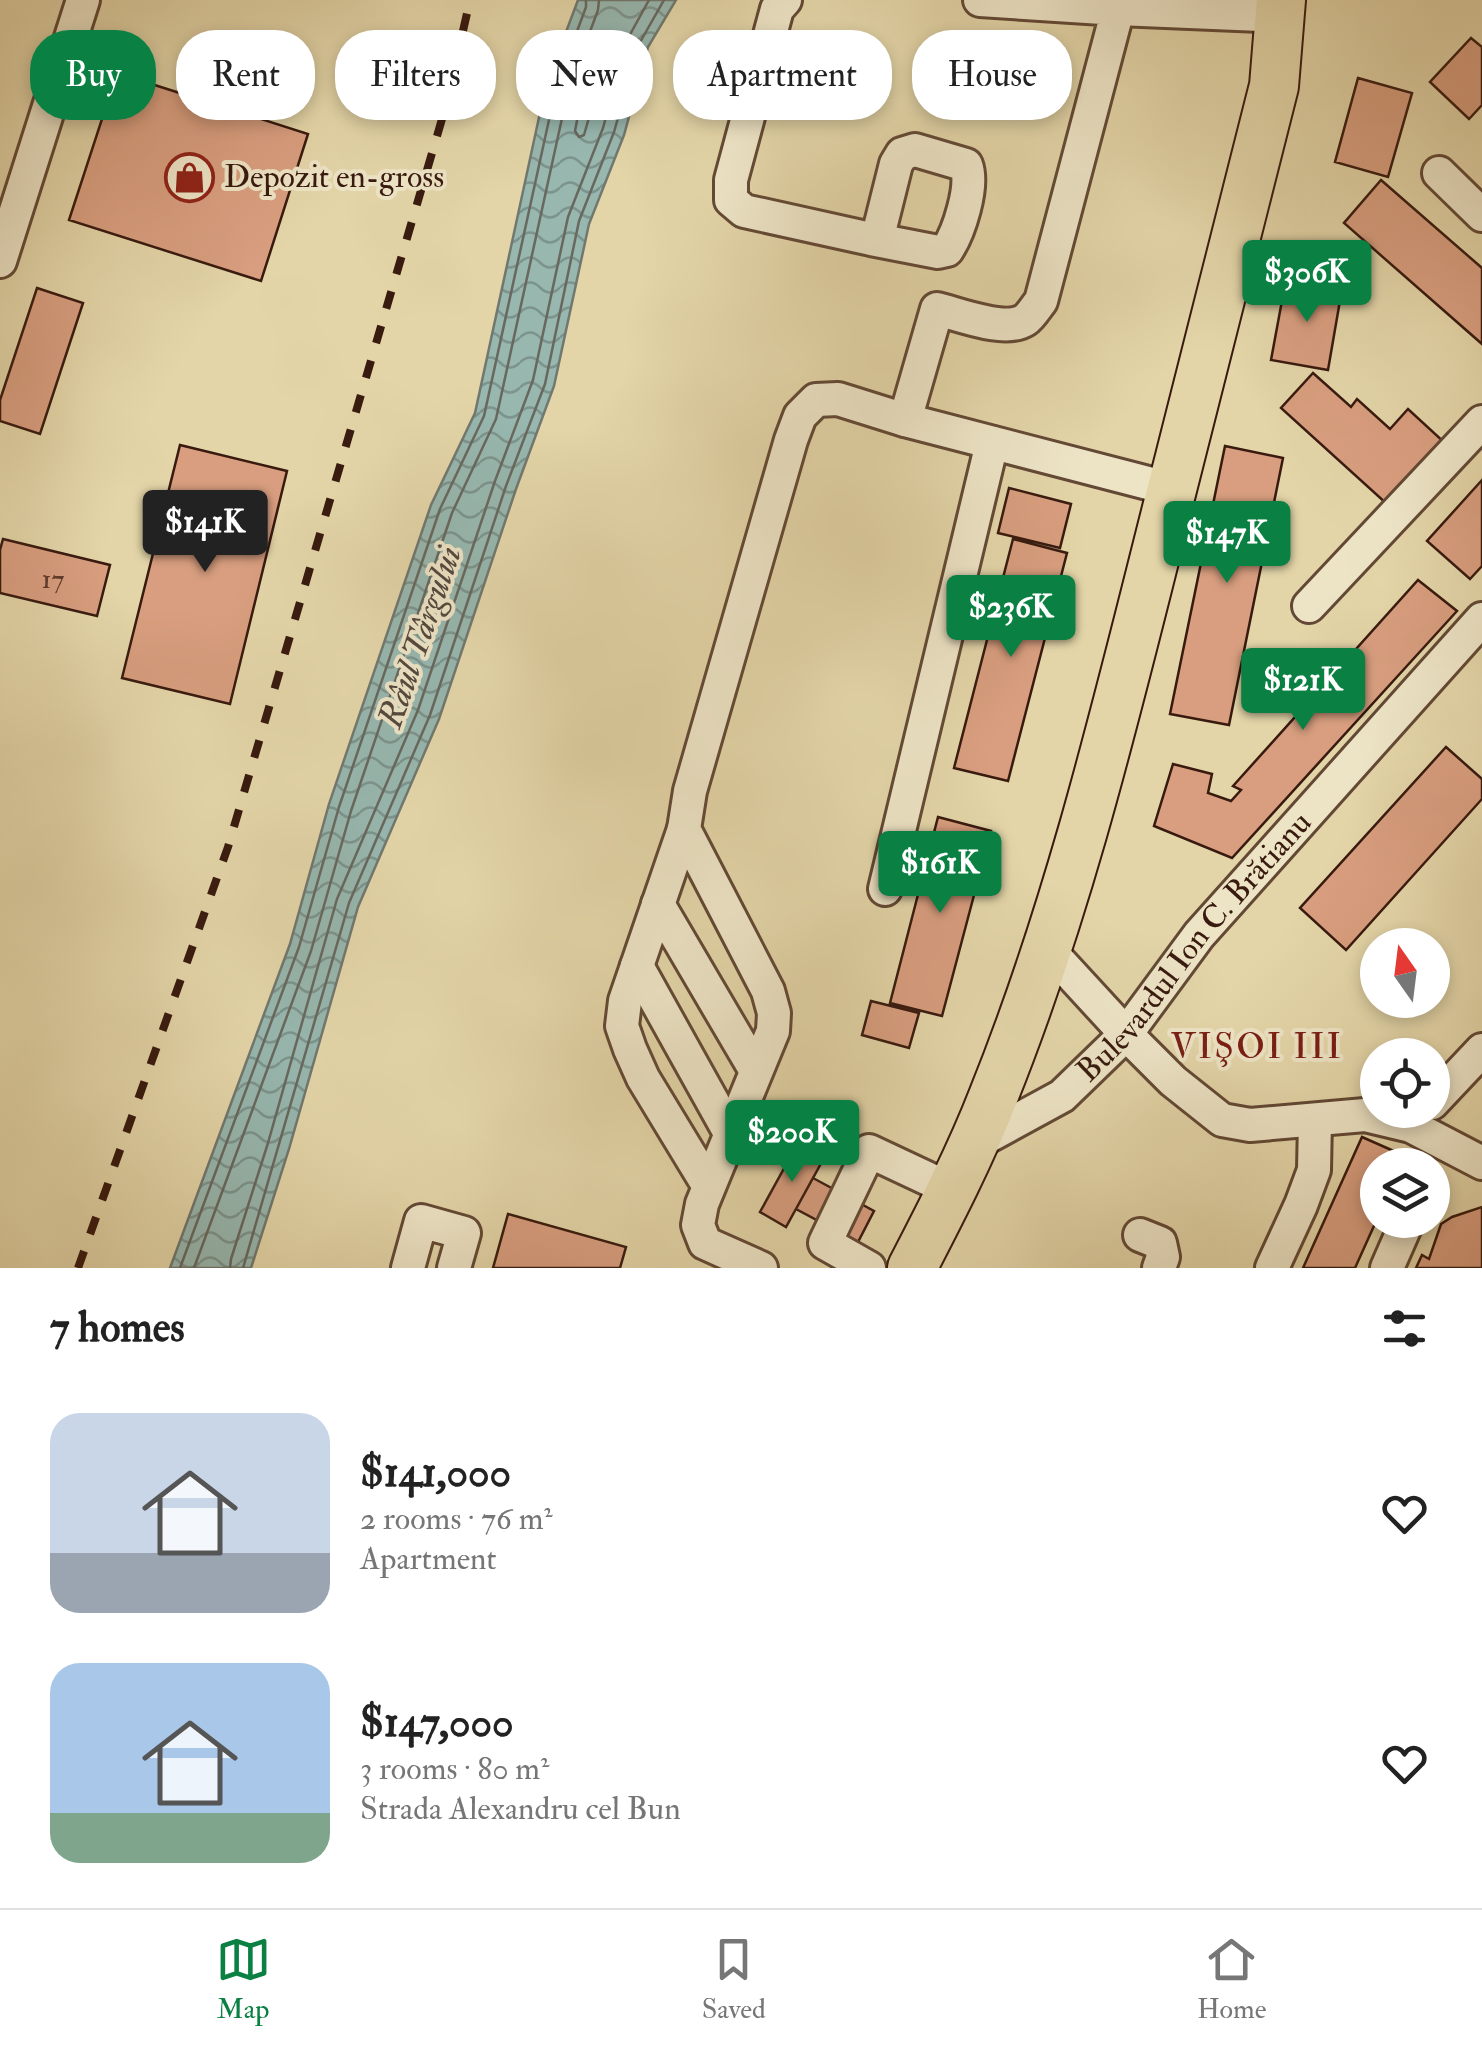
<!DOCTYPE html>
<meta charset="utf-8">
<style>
:root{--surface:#fff;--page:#f2f2f2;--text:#222;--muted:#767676;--line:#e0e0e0;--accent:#0b8043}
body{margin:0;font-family:"IM FELL Double Pica",serif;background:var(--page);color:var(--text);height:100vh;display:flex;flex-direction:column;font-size:38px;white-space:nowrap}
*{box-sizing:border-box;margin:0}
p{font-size:32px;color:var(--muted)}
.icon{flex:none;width:55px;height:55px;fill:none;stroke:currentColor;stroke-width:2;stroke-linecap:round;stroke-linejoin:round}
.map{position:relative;height:1268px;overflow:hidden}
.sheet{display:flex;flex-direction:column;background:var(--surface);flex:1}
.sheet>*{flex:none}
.guide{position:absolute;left:30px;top:30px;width:1422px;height:90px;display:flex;gap:20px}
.needle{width:65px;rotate:346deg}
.fabs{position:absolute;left:1360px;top:928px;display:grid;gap:20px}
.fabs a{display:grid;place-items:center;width:90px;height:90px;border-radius:50%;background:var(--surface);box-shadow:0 5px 15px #0003;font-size:50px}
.price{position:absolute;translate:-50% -85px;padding:0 22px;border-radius:10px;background:var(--accent);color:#fff;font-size:32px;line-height:65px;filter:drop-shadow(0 2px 5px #0008)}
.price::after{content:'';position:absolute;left:50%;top:60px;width:30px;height:22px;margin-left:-15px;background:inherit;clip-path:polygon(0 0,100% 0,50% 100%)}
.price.selected{background:#222;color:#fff}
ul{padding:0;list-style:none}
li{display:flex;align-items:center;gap:30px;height:250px;padding:0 50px}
li span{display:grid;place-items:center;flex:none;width:280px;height:200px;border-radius:30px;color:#555}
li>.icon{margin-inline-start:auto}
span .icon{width:120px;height:120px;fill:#fffc;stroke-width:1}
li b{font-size:42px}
h2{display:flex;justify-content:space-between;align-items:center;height:120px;padding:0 50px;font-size:42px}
.tag{padding:0 35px;border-radius:40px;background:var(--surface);box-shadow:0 5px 15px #0003;font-size:35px;line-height:90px}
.tag.selected{background:var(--accent);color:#fff}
.menu{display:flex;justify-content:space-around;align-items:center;height:140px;border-top:2px solid var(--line);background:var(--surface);font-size:28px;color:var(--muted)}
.menu a{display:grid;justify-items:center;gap:5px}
.menu .selected{color:var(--accent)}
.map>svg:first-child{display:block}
</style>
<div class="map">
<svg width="1482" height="1268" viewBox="0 0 1482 1268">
<defs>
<pattern id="water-waves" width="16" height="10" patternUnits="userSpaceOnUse" patternTransform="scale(2.5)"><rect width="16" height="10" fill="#97b7af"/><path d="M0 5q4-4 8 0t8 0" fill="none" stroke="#7c948d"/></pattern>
</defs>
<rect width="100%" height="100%" fill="#e3d5a8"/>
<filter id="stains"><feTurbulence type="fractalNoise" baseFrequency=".002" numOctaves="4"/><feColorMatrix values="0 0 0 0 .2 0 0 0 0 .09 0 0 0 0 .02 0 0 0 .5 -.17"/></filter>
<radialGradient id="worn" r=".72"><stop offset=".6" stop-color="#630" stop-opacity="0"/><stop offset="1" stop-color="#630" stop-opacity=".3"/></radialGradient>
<path fill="url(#water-waves)" stroke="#71786f" stroke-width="2.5" d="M 578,0 L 676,0 L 648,47 L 624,135 L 589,224 L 554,386 L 516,489 L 439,719 L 358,907 L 289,1149 L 251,1268 L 170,1268 L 290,944 L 329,804 L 431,505 L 475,413 L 546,85 Z"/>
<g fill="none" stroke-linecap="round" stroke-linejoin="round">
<path stroke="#68685f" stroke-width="2.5" d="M 598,56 L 604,56 L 605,62 L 584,135 L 579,137 L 575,131 L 582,95 Z
M 180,1268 L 299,947 L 339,807 L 440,509 L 484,416 L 556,88 L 586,7 L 586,0
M 194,1268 L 311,951 L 351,811 L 452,513 L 496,419 L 568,91 L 598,10 L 599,0
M 230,1268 L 231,1259 L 268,1143 L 337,899 L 418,710 L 495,481 L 533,380 L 568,217 L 603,128 L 627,40 L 649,0
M 243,1268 L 349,903 L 430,715 L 506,486 L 545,384 L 579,221 L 614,132 L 639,44 L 664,0"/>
</g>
<path fill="#d89e7f" stroke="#381a0f" stroke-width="2.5" d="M 1471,38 L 1482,47 L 1482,105 L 1469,119 L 1430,82 Z
M 117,73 L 308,134 L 261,281 L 69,220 Z
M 1358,78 L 1412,93 L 1388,177 L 1335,162 Z
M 1381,180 L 1482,268 L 1482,344 L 1344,223 Z
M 1286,279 L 1342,289 L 1328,370 L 1271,360 Z
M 37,288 L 83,303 L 40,434 L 0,421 L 0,400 Z
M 1313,373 L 1351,407 L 1357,399 L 1390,429 L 1408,409 L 1445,443 L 1388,505 L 1281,408 Z
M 180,445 L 287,471 L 230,704 L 122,678 Z
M 1225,446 L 1283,458 L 1229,725 L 1170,714 Z
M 1482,480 L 1482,566 L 1470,579 L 1427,541 Z
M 1009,488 L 1071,504 L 1060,548 L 998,533 Z
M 3,539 L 110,565 L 97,616 L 0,593 L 0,550 Z
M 1013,539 L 1067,553 L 1008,781 L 954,768 Z
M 1418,580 L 1457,611 L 1232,858 L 1154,826 L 1173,764 L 1212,774 L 1208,793 L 1231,801 L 1241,790 L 1233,786 Z
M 1446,747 L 1482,779 L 1482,799 L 1346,950 L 1300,908 Z
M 938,817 L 991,831 L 942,1016 L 890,1003 Z
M 871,1001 L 919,1013 L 909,1048 L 862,1035 Z
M 1362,1137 L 1405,1156 L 1401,1165 L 1378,1165 L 1378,1217 L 1355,1268 L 1303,1268 Z
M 798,1143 L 824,1158 L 786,1227 L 760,1212 Z
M 813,1178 L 874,1211 L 858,1242 L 796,1209 Z
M 1482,1207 L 1482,1268 L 1416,1268 L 1422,1255 L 1429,1259 L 1441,1224 L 1452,1217 Z
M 508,1214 L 626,1247 L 620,1268 L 493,1268 Z"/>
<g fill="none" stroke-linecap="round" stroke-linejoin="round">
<defs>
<g id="minor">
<path d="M 785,0 L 777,9 L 731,180 L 731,200 L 744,211 L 871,239 L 879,232 L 896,164 L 902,154 L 915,150 L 966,165 C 974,186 959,232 947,250 L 938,252 L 871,239"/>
<path d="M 980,0 L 1118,9 L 1041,301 C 1036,307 1031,316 1025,320 C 1005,333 958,314 937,309 L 905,420 L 1171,489"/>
<path d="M 1118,9 L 1282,16"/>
<path d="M 1439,173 L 1482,215"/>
<path d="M 0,261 L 83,0"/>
<path d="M 1309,606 L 1482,422"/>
<path d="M 684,829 L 625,1001 L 622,1026 L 630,1049 L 643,1078 L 708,1185"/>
<path d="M 885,889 L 992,443"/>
<path d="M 658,904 L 756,1071"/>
<path d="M 1046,947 L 1126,1034 L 1173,1081 L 1222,1120 L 1250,1125 L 1365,1115 L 1411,1126 L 1482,1163"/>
<path d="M 637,966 L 730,1133"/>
<path d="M 1432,1103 L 1482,1050"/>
<path id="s1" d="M 974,1144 L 1062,1096 L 1126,1034 L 1199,935 L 1482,619"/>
<path d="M 1140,1235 L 1160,1243 L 1163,1257 L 1159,1268"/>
<path d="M 408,1268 L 421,1221 L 464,1233 L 454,1268"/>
<path d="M 761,1268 L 705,1243 L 698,1225 L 702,1204 L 773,1031 L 774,1013 L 768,991 L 684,829 L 690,791 L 791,440 L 800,416 L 816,400 L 838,399 L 905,420"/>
<path d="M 869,1268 L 825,1243 L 869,1151 L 952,1190"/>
<path d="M 1272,1268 L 1301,1205 L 1314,1170 L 1315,1120"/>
<path d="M 1387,1268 L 1408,1220"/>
</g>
<path id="highway" d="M 912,1268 C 941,1212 970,1156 993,1097 C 1072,901 1120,694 1172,489 C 1205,354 1241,221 1274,86 L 1281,0"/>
</defs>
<use href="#minor" stroke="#634935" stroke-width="38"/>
<use href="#highway" stroke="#381a0f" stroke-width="52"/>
<use href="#minor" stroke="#ede4c6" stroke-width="32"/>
<use href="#highway" stroke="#e3d5a8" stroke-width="48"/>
<path stroke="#381a0f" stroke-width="8" stroke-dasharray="18 18" stroke-linecap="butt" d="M 78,1268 L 228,847 L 447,102 L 470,0"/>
</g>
<defs>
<symbol id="shop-ring" viewBox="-11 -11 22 22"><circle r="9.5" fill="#ede4c6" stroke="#8f2418" stroke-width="1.5"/><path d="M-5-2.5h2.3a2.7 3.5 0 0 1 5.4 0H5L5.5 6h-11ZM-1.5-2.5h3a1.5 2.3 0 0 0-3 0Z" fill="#8f2418"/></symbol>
</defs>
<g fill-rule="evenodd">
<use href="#shop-ring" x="162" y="150" width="55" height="55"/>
</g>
<g text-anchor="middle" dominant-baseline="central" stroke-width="8" stroke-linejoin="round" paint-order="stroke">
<g font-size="28" fill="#603b2b">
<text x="53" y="579">17</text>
</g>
<g font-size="32" fill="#381a0f" stroke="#ede4c6" text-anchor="start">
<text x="224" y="177">Depozit en-gross</text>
</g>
<g font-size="32" fill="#381a0f" stroke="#ede4c6">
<text stroke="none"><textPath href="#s1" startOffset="300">Bulevardul Ion C. Brătianu</textPath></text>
</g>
<g font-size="35" font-style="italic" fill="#54493f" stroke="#ede4c6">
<text transform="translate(420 637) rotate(-71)">Râul Târgului</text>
</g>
<g font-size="35" letter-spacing="2.5" fill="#7a1f14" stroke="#ede4c6">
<text x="1257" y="1047">VIŞOI III</text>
</g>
</g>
<rect width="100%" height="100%" filter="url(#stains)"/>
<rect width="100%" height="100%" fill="url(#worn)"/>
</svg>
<div class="fabs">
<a><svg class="needle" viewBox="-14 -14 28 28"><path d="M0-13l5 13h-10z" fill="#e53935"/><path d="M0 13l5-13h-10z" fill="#767676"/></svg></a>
<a><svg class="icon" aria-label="locate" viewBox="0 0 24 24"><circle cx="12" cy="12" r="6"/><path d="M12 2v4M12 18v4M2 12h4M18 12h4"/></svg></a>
<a><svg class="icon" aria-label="layers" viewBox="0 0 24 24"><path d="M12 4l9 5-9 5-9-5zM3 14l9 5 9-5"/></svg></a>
</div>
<b class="price" style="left:1307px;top:325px">$306K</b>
<b class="price selected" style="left:205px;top:575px">$141K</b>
<b class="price" style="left:1227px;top:586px">$147K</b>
<b class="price" style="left:1011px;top:660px">$236K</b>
<b class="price" style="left:1303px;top:733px">$121K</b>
<b class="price" style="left:940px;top:916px">$161K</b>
<b class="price" style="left:792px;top:1185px">$200K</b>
<div class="guide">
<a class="tag selected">Buy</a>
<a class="tag">Rent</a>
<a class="tag">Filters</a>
<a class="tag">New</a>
<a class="tag">Apartment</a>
<a class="tag">House</a>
</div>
</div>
<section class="sheet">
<h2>7 homes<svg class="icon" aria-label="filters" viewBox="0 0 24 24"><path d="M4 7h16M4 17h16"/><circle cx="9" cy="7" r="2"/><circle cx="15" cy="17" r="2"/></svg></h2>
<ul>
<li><span style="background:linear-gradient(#c9d6e8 70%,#9aa5b1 0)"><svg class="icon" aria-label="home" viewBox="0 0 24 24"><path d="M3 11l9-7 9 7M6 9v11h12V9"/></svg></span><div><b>$141,000</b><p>2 rooms · 76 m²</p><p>Apartment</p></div><svg class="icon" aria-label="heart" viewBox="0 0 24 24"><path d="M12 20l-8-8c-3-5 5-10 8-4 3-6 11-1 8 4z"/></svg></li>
<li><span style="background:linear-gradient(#a9c7e8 75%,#7fa58c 0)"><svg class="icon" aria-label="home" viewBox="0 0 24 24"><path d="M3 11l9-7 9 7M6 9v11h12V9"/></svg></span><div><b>$147,000</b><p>3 rooms · 80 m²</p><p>Strada Alexandru cel Bun</p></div><svg class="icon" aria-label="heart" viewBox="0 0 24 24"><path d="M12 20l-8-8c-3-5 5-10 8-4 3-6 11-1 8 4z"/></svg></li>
</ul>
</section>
<nav class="menu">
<a class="selected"><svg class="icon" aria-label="map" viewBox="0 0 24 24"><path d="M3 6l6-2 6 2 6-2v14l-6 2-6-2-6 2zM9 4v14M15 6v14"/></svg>Map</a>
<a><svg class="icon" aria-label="saved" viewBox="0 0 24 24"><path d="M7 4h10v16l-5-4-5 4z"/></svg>Saved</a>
<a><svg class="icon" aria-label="home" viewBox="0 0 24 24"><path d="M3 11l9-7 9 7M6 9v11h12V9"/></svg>Home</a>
</nav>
